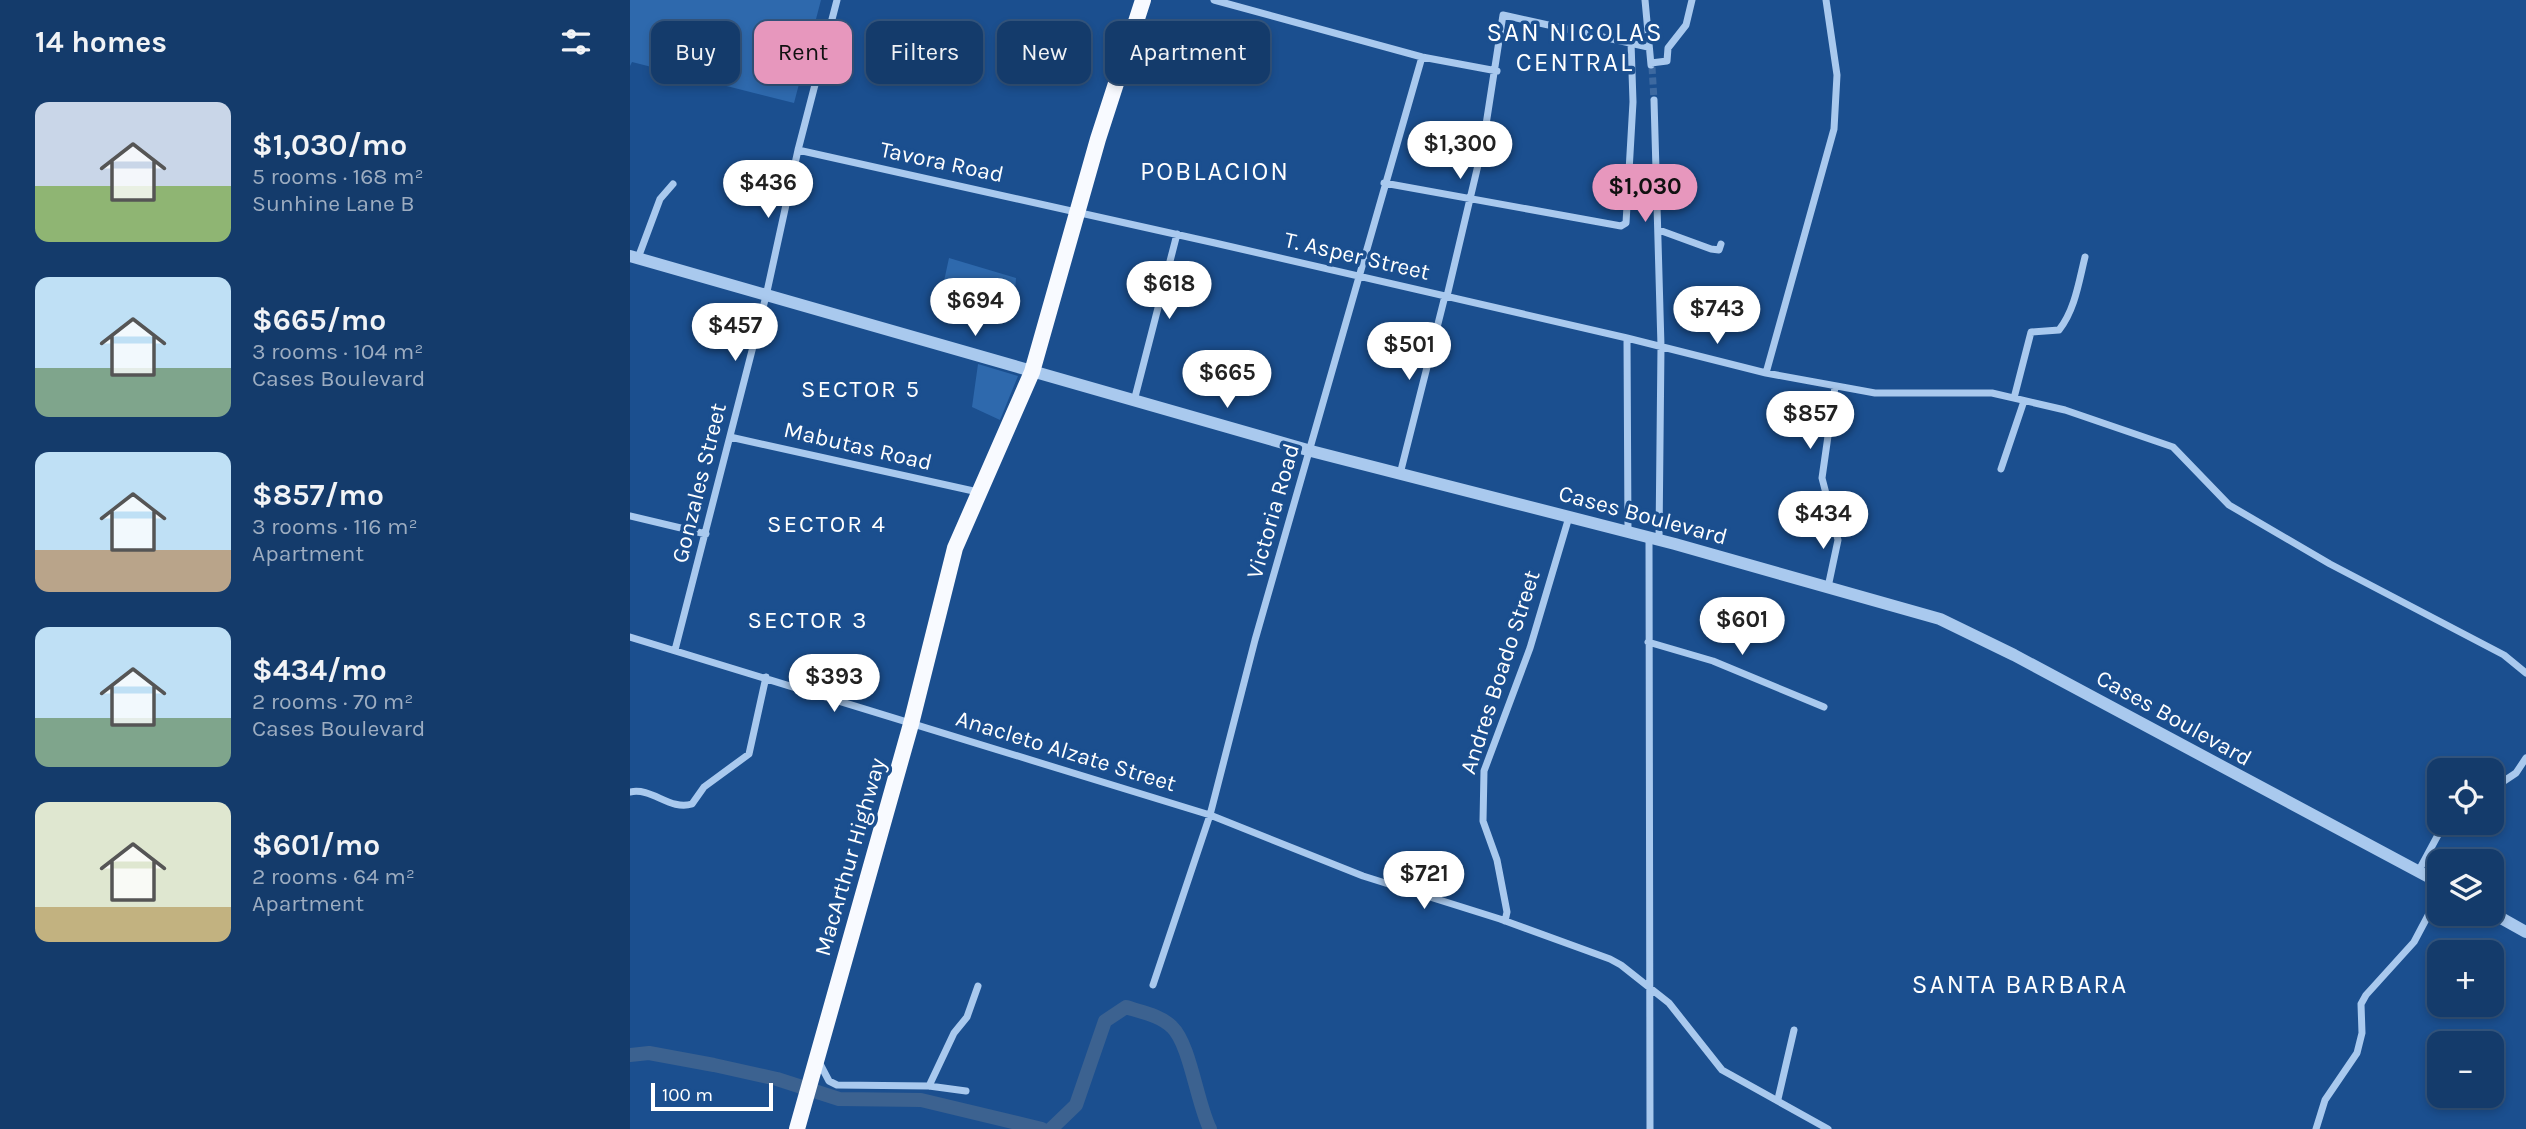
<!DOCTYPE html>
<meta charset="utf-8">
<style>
:root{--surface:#143b6b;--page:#1d4271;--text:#f1f3f6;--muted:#9dadc1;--line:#33557e;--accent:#e797bd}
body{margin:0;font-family:Karla,sans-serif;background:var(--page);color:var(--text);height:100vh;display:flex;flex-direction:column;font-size:26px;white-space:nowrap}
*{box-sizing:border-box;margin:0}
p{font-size:23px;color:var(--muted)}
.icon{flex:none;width:38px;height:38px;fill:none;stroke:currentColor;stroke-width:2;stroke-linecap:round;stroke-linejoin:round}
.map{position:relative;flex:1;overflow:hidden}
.drawer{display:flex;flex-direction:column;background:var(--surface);width:630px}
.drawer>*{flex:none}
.banner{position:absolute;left:21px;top:21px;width:665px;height:63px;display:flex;gap:14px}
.controls{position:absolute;left:1797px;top:758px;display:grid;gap:14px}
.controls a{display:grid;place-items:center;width:77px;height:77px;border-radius:14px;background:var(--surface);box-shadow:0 4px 10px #0003,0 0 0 2px var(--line);font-size:35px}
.scale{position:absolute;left:21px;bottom:18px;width:122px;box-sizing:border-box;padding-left:7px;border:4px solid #fff;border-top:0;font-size:19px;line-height:24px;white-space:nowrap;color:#fff;-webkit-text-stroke:5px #1b4f8f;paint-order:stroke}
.price{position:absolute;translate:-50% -60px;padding:0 16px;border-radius:24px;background:#fff;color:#222;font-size:23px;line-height:46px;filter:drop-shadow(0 2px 4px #0008)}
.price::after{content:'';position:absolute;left:50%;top:42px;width:21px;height:16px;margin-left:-10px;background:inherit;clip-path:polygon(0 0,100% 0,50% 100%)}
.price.on{background:var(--accent);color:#111}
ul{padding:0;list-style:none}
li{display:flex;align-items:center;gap:21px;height:175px;padding:0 35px}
li span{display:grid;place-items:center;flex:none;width:196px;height:140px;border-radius:14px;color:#555}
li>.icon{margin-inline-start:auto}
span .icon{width:84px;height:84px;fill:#fffc;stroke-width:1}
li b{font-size:30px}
h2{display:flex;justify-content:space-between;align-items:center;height:84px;padding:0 35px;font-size:30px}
.pill{padding:0 24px;border-radius:14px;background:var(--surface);box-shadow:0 4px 10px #0003,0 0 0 2px var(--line);font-size:24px;line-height:63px}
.pill.on{background:var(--accent);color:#111}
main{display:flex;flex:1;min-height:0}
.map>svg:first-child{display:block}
</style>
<main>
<section class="drawer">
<h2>14 homes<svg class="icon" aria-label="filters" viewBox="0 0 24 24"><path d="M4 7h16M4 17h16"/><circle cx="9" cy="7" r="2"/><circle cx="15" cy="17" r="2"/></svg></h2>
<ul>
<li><span style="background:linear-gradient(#c9d6e8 60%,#8fb573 0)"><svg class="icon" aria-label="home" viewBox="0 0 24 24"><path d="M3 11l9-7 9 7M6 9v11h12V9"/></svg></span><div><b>$1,030/mo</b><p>5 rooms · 168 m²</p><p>Sunhine Lane B</p></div></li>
<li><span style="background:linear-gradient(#bfe0f5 65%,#7fa58c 0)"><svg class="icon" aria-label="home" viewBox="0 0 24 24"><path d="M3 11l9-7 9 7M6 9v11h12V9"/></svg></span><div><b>$665/mo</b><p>3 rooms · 104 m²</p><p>Cases Boulevard</p></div></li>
<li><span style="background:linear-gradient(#bfe0f5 70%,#b9a48a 0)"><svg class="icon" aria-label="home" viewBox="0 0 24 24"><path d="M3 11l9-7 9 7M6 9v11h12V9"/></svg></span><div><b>$857/mo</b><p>3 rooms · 116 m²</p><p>Apartment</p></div></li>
<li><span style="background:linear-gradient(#bfe0f5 65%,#7fa58c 0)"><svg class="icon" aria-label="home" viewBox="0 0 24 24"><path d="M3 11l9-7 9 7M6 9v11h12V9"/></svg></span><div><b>$434/mo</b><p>2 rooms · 70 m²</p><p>Cases Boulevard</p></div></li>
<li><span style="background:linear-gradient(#dfe7d0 75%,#c2b280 0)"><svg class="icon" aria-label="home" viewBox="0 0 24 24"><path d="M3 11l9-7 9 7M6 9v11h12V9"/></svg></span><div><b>$601/mo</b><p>2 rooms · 64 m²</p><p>Apartment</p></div></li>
</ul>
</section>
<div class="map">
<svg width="1896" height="1129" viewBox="0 0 1896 1129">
<rect width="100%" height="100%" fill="#1b4f8f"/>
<path fill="#2e69ad" d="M 0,0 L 191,0 L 164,103 L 2,62 L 0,66 Z
M 319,258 L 386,278 L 384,305 L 373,302 L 371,308 L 311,295 Z
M 348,364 L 388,376 L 370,420 L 342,407 Z"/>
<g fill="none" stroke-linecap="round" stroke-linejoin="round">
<path stroke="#3c6290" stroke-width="14" d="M 0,1055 L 19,1053 L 84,1065 L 147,1079 L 209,1099 L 291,1100 L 412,1129
M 421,1129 L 446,1105 L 475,1021 L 496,1007 C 511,1012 530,1015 542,1027 C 560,1044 567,1103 580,1129"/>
<path stroke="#3d69a0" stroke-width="7" stroke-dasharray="7 3.5" stroke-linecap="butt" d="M 1022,67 L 1024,100"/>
<path stroke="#a9c9ee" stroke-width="7" d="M 584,0 L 792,57 L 867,71
M 1015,0 L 1021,65
M 1021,63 L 1037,61 L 1038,48 L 1056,25 L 1062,0
M 1024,100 L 1031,346 L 1029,539
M 168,150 L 585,243 L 997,338 L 1136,373 L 1245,393 L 1362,393 L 1435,410 L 1543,447 L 1599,505 L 1700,564 L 1874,655 L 1896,673
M 754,183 L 991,226 L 996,223 L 1003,102 L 1001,42
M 1029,230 L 1081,249 L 1089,250 L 1091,244
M 8,258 L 30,199 L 43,184
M 817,296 L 853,144 L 873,15 L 1018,47
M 997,338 L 998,532
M 1136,373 L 1204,129 L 1207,75 L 1196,0
M 1384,398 L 1401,332 L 1429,330 C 1445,310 1449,281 1455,257
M 504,401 L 547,234
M 100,437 L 348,492
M 1371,469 L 1394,401
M 770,474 L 815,296
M 0,516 L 76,534
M 1019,537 L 1020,1129
M 1198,587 L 1208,540 L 1192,478 L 1205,387
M 0,637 L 580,815 L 733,876 L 870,919 L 980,959 L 991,965 L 1039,1003 L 1092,1070 L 1198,1129
M 1018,642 L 1083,661 L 1194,707
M 45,650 L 136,296 L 168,150 L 207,0
M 1862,789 L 1886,773 L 1896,758
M 0,792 C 22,787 40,811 62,804 L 74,787 L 119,754 L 136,677
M 1788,872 L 1815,822
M 875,921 L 877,912 L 867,860 L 853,821 L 854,771 L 900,648 L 939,517
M 523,985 L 580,815 L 625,640 L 792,57
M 189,1062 L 199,1081 L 207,1085 L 299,1086 L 336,1091
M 299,1086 L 324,1033 L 337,1017 L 348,986
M 1148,1099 L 1164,1030
M 1686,1129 L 1695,1100 L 1727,1053 L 1732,1033 L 1731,1004 L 1736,995 L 1784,942 L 1810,893"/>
<path stroke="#a9c9ee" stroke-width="12" d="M 0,256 L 681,451 L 1045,544 L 1310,619 L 1384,655 L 1810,883
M 1862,913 L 1896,932"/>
<path stroke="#f8faff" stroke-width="16" d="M 167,1129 L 281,724 L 325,548 L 402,372 L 468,139 L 513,0"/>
</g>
<g text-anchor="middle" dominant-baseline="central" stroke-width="7" stroke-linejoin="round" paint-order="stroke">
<g font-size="23" fill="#fff" stroke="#1b4f8f">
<text transform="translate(312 162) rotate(12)">Tavora Road</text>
<text transform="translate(727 256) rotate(13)">T. Asper Street</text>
<text transform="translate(228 446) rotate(13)">Mabutas Road</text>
<text transform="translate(69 483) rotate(-76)">Gonzales Street</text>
<text transform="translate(643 511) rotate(-74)">Victoria Road</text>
<text transform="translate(1013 515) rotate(15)">Cases Boulevard</text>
<text transform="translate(870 672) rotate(-72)">Andres Boado Street</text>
<text transform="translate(1544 718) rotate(29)">Cases Boulevard</text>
<text transform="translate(436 751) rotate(17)">Anacleto Alzate Street</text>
<text transform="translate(220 857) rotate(-74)">MacArthur Highway</text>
</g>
<g font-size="24" letter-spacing="2" fill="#fff" stroke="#1b4f8f">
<text x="231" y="389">SECTOR 5</text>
<text x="197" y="524">SECTOR 4</text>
<text x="178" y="620">SECTOR 3</text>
</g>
<g font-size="26" letter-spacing="2" fill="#fff" stroke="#1b4f8f">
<text x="945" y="32">SAN NICOLAS<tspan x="945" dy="30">CENTRAL</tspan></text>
<text x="585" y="171">POBLACION</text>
<text x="1390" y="984">SANTA BARBARA</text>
</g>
</g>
</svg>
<div class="controls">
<a><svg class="icon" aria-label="locate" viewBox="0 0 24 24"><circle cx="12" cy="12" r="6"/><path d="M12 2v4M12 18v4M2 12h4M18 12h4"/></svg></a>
<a><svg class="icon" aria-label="layers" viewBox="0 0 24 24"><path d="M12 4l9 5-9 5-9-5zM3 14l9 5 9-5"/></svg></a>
<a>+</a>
<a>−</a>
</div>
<div class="scale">100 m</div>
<b class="price" style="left:830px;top:181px">$1,300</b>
<b class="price" style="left:138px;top:220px">$436</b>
<b class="price on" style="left:1015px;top:224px">$1,030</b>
<b class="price" style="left:539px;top:321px">$618</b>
<b class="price" style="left:345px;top:338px">$694</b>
<b class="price" style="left:1087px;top:346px">$743</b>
<b class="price" style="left:105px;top:363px">$457</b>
<b class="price" style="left:779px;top:382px">$501</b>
<b class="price" style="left:597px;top:410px">$665</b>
<b class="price" style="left:1180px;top:451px">$857</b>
<b class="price" style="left:1193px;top:551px">$434</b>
<b class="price" style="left:1112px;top:657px">$601</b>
<b class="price" style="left:204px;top:714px">$393</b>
<b class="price" style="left:794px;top:911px">$721</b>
<div class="banner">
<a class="pill">Buy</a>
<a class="pill on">Rent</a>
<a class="pill">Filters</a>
<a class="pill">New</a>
<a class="pill">Apartment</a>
</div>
</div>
</main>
